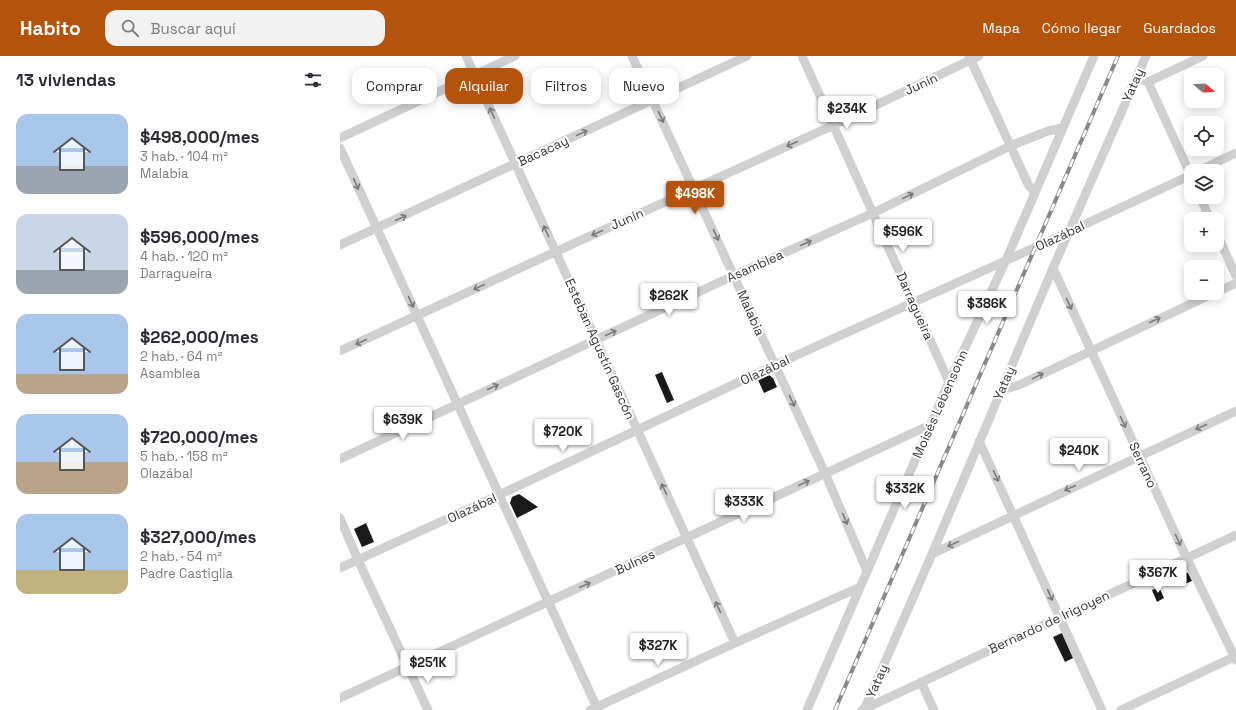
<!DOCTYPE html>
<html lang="es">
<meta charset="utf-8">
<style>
:root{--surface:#fff;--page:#f2f2f3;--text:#2b2b33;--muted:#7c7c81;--accent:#b45309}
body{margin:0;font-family:"Space Grotesk",sans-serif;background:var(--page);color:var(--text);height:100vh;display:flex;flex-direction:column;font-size:15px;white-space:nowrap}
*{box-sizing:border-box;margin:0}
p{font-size:13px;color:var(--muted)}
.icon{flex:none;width:22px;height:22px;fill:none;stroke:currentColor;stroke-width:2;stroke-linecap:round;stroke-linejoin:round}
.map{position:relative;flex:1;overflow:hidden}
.details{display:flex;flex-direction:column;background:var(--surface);width:340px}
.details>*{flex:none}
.guide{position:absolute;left:12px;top:12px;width:380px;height:36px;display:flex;gap:8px}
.needle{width:26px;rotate:109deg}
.fabs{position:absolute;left:844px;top:12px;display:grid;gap:8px}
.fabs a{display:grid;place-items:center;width:40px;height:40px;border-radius:8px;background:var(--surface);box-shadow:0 2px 10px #0003;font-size:20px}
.price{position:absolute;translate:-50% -34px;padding:0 9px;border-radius:4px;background:#fff;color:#222;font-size:13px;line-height:26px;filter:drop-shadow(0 1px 2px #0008)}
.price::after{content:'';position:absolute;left:50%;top:24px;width:12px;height:9px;margin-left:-6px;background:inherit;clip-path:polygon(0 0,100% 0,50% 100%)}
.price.active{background:var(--accent);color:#fff}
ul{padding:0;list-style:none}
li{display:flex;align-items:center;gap:12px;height:100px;padding:0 16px}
li span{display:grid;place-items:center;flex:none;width:112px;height:80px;border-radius:12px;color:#555}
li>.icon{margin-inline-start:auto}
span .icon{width:48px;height:48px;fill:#fffc;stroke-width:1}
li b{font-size:17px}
h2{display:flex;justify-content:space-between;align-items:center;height:48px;padding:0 16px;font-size:17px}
.tag{padding:0 14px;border-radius:12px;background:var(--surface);box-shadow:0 2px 10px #0003;font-size:14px;line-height:36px}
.tag.active{background:var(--accent);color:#fff}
header{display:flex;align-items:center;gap:24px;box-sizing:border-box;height:56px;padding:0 20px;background:var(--accent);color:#fff}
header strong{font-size:19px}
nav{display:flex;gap:22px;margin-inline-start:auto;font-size:14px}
.search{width:280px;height:36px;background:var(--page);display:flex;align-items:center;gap:10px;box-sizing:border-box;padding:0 14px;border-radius:12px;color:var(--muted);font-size:15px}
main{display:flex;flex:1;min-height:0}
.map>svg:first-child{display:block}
</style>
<header>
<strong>Habito</strong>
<div class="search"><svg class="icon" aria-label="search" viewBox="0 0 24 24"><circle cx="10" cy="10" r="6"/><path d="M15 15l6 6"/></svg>Buscar aquí</div>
<nav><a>Mapa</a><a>Cómo llegar</a><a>Guardados</a></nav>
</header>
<main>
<section class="details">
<h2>13 viviendas<svg class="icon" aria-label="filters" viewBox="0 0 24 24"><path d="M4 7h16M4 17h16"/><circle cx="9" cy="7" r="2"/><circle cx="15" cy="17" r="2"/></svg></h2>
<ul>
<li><span style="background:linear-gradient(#a9c7e8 65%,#9aa5b1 0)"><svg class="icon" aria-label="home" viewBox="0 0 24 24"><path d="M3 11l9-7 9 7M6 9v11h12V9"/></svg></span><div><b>$498,000/mes</b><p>3 hab. · 104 m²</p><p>Malabia</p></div></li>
<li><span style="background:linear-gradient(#c9d6e8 70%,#9aa5b1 0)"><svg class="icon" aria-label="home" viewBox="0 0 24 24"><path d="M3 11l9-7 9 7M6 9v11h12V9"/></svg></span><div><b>$596,000/mes</b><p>4 hab. · 120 m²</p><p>Darragueira</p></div></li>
<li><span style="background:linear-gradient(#a9c7e8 75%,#b9a48a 0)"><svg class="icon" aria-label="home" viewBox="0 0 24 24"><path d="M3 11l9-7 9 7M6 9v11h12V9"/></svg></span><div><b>$262,000/mes</b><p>2 hab. · 64 m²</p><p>Asamblea</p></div></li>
<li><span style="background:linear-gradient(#a9c7e8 60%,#b9a48a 0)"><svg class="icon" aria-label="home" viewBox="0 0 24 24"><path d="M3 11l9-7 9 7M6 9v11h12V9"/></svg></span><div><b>$720,000/mes</b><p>5 hab. · 158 m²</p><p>Olazábal</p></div></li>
<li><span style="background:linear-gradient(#a9c7e8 70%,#c2b280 0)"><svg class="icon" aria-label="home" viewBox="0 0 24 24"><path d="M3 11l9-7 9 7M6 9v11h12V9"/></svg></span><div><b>$327,000/mes</b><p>2 hab. · 54 m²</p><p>Padre Castiglia</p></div></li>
</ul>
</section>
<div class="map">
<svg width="896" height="654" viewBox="0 0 896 654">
<rect width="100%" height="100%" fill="#fff"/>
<path fill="#1a1a1a" d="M 322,316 L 334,344 L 327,347 L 315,319 Z
M 429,319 L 433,322 L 437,331 L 424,337 L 418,324 Z
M 179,438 L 198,451 L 177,462 L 170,447 L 172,441 Z
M 26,467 L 34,486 L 22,491 L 14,473 Z
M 843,516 L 848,517 L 852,525 L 840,530 L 835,519 Z
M 819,531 L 824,542 L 817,546 L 812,534 Z
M 722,577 L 733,602 L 725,606 L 713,581 Z"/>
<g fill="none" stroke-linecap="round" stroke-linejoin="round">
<path stroke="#d0d0d0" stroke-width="9" d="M 126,0 L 395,587
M 292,0 L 485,417 L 527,515
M 462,0 L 609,326
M 629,0 L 689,130 L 695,136
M 803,24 L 808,26 L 863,0
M 808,26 L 851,120
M 0,82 L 175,0
M 0,92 L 258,654
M 858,115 L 896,97
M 860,141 L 870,163
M 877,178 L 896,220
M 0,189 L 407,0
M 713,212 L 847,503 L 896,604
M 877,236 L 896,227
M 0,295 L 215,196 L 494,69 L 639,0
M 661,334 L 679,329 L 874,237
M 639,385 L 762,654
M 0,403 L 395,219 L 533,157 L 670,90 L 708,75 L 723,72
M 0,462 L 18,504 L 88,654
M 592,498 L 896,355
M 0,512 L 159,439 L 435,309 L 696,191 L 851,119
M 581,626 L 594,654
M 0,642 L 590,369
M 250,654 L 395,587 L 520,531
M 467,654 L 609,326 L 666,204 L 754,0
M 522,654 L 896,479
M 524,654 L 592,498 L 713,212 L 806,0
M 781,654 L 896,600"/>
<defs>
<path id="rail" d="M 495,654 L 778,0"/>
</defs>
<use href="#rail" stroke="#888" stroke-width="4"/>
<use href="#rail" stroke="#fff" stroke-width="2.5" stroke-dasharray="8" stroke-linecap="butt"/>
</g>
<defs><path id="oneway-shaft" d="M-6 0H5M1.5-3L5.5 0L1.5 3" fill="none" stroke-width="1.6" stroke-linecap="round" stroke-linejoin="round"/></defs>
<g stroke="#7a7a7a">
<use href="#oneway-shaft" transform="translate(152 57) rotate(-115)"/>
<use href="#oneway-shaft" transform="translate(321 61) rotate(65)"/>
<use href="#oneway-shaft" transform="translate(242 77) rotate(-25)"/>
<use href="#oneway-shaft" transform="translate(452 88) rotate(156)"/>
<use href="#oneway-shaft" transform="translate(16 128) rotate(66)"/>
<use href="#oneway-shaft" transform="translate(568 140) rotate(-26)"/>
<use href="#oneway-shaft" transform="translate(61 162) rotate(-25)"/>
<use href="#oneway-shaft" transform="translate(206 175) rotate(-115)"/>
<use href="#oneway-shaft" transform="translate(257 177) rotate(156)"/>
<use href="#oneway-shaft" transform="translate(376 179) rotate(65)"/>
<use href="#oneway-shaft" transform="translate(466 187) rotate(-24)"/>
<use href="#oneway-shaft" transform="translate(139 231) rotate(155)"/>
<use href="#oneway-shaft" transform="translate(71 246) rotate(65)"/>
<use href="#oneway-shaft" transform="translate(729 248) rotate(66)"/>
<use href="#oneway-shaft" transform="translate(815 264) rotate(-25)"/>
<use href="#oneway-shaft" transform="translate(271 277) rotate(-25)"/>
<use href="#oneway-shaft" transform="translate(21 286) rotate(155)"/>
<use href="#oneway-shaft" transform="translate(698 320) rotate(-26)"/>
<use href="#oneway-shaft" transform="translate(153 331) rotate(-25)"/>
<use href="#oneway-shaft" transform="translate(452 345) rotate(65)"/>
<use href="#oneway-shaft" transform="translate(783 366) rotate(65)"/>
<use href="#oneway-shaft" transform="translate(861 371) rotate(155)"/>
<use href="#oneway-shaft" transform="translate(656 420) rotate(65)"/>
<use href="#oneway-shaft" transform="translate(464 427) rotate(-25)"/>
<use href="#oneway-shaft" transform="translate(730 432) rotate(155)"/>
<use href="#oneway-shaft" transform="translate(324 433) rotate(-115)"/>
<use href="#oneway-shaft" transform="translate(505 463) rotate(67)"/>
<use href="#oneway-shaft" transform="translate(838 484) rotate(65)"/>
<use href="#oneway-shaft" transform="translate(613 488) rotate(155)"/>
<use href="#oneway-shaft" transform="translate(245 529) rotate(-25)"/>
<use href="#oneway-shaft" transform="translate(710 539) rotate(66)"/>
<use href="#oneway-shaft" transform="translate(378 551) rotate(-115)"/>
</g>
<g text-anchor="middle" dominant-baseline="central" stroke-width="4" stroke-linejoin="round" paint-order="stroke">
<g font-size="13" fill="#333" stroke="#fff">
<text transform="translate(581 28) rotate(-25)">Junín</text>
<text transform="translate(793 29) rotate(-66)">Yatay</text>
<text transform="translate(203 95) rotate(-25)">Bacacay</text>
<text transform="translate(287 163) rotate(-24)">Junín</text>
<text transform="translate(720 180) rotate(-25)">Olazábal</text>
<text transform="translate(415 210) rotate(-24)">Asamblea</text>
<text transform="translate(575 250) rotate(66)">Darragueira</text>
<text transform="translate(411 257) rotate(66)">Malabia</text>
<text transform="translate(260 293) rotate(66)">Esteban Agustín Gascón</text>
<text transform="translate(425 314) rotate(-25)">Olazábal</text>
<text transform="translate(664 327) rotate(-67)">Yatay</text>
<text transform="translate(600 348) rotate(-66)">Moisés Lebensohn</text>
<text transform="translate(803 409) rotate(65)">Serrano</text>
<text transform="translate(132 452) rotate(-25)">Olazábal</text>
<text transform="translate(295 506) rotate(-25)">Bulnes</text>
<text transform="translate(709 566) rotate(-25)">Bernardo de Irigoyen</text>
<text transform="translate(537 625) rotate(-66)">Yatay</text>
</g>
</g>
</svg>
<div class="fabs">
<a><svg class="needle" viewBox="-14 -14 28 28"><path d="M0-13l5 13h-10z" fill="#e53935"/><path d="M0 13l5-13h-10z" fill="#7c7c81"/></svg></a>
<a><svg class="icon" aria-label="locate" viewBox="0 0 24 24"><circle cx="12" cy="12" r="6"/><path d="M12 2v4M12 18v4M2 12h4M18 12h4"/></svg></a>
<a><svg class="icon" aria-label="layers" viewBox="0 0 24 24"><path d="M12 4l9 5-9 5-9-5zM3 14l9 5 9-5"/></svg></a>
<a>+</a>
<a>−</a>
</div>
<b class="price" style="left:507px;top:74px">$234K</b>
<b class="price active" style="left:355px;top:159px">$498K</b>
<b class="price" style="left:563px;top:197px">$596K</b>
<b class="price" style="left:329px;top:261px">$262K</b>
<b class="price" style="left:647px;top:269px">$386K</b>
<b class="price" style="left:63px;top:385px">$639K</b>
<b class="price" style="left:223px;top:397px">$720K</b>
<b class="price" style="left:739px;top:416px">$240K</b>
<b class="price" style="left:565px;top:454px">$332K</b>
<b class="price" style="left:404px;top:467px">$333K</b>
<b class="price" style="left:818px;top:538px">$367K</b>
<b class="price" style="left:318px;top:611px">$327K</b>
<b class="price" style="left:88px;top:628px">$251K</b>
<div class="guide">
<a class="tag">Comprar</a>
<a class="tag active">Alquilar</a>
<a class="tag">Filtros</a>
<a class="tag">Nuevo</a>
</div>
</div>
</main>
